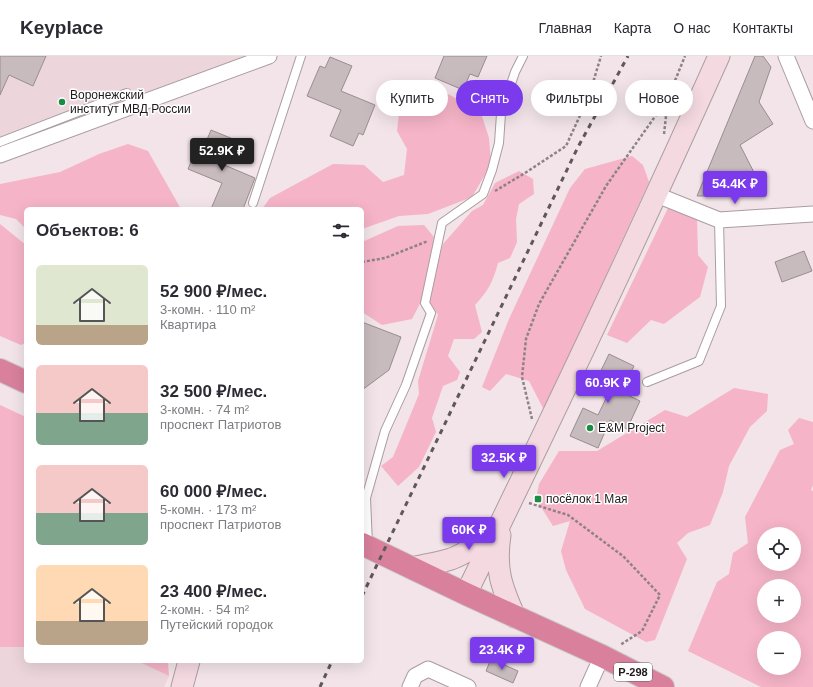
<!DOCTYPE html>
<html lang="ru">
<meta charset="utf-8">
<style>
:root{--surface:#fff;--page:#f2f2f3;--text:#2b2b33;--muted:#7c7c81;--line:#e1e1e2;--accent:#7c3aed}
body{margin:0;font-family:Arial,sans-serif;background:var(--page);color:var(--text);height:100vh;display:flex;flex-direction:column;font-size:15px;white-space:nowrap}
*{box-sizing:border-box;margin:0}
p{font-size:13px;color:var(--muted)}
.icon{flex:none;width:22px;height:22px;fill:none;stroke:currentColor;stroke-width:2;stroke-linecap:round;stroke-linejoin:round}
.map{position:relative;flex:1;overflow:hidden}
.drawer{position:absolute;left:24px;top:151px;width:340px;height:456px;display:flex;flex-direction:column;background:var(--surface);border-radius:6px;box-shadow:0 4px 16px #0002}
.drawer>*{flex:none}
.hud{position:absolute;left:376px;top:24px;width:377px;height:36px;display:flex;gap:8px}
.tools{position:absolute;left:757px;top:471px;display:grid;gap:8px}
.tools a{display:grid;place-items:center;width:44px;height:44px;border-radius:50%;background:var(--surface);box-shadow:0 4px 16px #0002;font-size:20px}
.price{position:absolute;translate:-50% -34px;padding:0 9px;border-radius:4px;background:var(--accent);color:#fff;font-size:13px;line-height:26px;filter:drop-shadow(0 1px 2px #0008)}
.price::after{content:'';position:absolute;left:50%;top:24px;width:12px;height:9px;margin-left:-6px;background:inherit;clip-path:polygon(0 0,100% 0,50% 100%)}
.price.active{background:#222;color:#fff}
ul{padding:0;list-style:none}
li{display:flex;align-items:center;gap:12px;height:100px;padding:0 12px}
li span{display:grid;place-items:center;flex:none;width:112px;height:80px;border-radius:6px;color:#555}
li>.icon{margin-inline-start:auto}
span .icon{width:48px;height:48px;fill:#fffc;stroke-width:1}
li b{font-size:17px}
h2{display:flex;justify-content:space-between;align-items:center;height:48px;padding:0 12px;font-size:17px}
.pill{padding:0 14px;border-radius:18px;background:var(--surface);box-shadow:0 4px 16px #0002;font-size:14px;line-height:36px}
.pill.active{background:var(--accent);color:#fff}
header{display:flex;align-items:center;gap:24px;box-sizing:border-box;height:56px;padding:0 20px;background:var(--surface);border-bottom:1px solid var(--line)}
header strong{font-size:19px}
nav{display:flex;gap:22px;margin-inline-start:auto;font-size:14px}
.map>svg:first-child{display:block}
</style>
<header>
<strong>Keyplace</strong>
<nav><a>Главная</a><a>Карта</a><a>О нас</a><a>Контакты</a></nav>
</header>
<div class="map">
<svg width="813" height="631" viewBox="0 0 813 631">
<rect width="100%" height="100%" fill="#f2e4e8"/>
<path fill="#ecd6dc" d="M 0,0 L 249,0 L 0,91 Z
M 0,542 L 26,554 L 26,605 L 137,605 L 169,620 L 164,631 L 0,631 Z"/>
<path fill="#f5b4c7" fill-rule="evenodd" d="M 418,26 L 450,39 L 481,57 L 489,82 L 491,108 L 472,141 L 428,158 L 399,160 L 362,173 L 362,153 L 262,153 L 270,142 L 333,108 L 364,109 L 383,126 L 404,119 L 407,93 L 397,75 L 401,38 Z
M 128,88 L 148,95 L 181,153 L 26,153 L 26,173 L 16,163 L 0,159 L 0,128 L 60,116 L 99,98 Z
M 632,100 L 643,109 L 649,126 L 544,354 L 529,325 L 506,318 L 490,335 L 482,331 L 509,263 L 570,132 L 585,113 Z
M 519,115 L 533,123 L 534,138 L 519,148 L 516,163 L 517,186 L 510,202 L 498,207 C 493,226 488,235 475,249 L 482,276 L 474,283 L 454,283 L 448,300 L 460,316 L 457,324 L 443,330 L 432,362 L 436,376 L 419,411 L 398,430 L 381,410 L 393,401 L 419,338 L 418,325 L 438,259 L 428,243 L 443,188 L 472,155 L 483,149 L 495,127 Z
M 668,152 L 697,162 L 698,199 L 708,211 L 700,241 L 664,268 L 651,264 L 627,287 L 607,279 Z
M 0,168 L 26,189 L 26,287 L 21,289 L 0,280 Z
M 424,169 L 434,181 L 424,240 L 412,263 L 382,269 L 362,256 L 362,186 L 398,170 Z
M 734,332 L 768,338 L 767,355 L 750,371 L 729,410 L 723,436 L 710,469 L 688,477 L 677,487 L 687,503 L 655,584 L 646,586 L 585,553 L 566,514 L 561,495 L 570,465 L 553,470 L 536,443 L 539,428 L 559,395 L 597,395 L 665,354 L 687,361 Z
M 0,349 L 26,361 L 26,591 L 0,591 Z
M 799,362 L 813,366 L 813,429 L 811,434 L 813,435 L 813,631 L 761,631 L 688,595 L 717,526 L 729,518 L 733,497 L 748,487 L 745,461 L 780,394 L 794,388 L 788,374 ZM 764,478 L 794,478 L 794,508 L 764,508 ZM 764,530 L 794,530 L 794,560 L 764,560 ZM 764,582 L 794,582 L 794,612 L 764,612 Z
M 137,605 L 168,605 L 169,620 Z"/>
<path fill="#c8bbbe" stroke="#998d90" d="M 0,0 L 46,0 L 33,30 L 9,19 L 0,39 Z
M 444,0 L 487,0 L 478,21 L 470,18 L 463,34 L 435,22 Z
M 755,0 L 763,0 L 771,11 L 759,46 L 773,68 L 740,89 L 766,140 L 697,140 Z
M 330,1 L 352,10 L 341,35 L 375,49 L 363,79 L 359,77 L 353,90 L 330,80 L 341,54 L 307,40 L 320,10 L 325,12 Z
M 211,74 L 233,83 L 222,108 L 255,122 L 243,153 L 211,153 L 222,127 L 188,113 L 201,83 L 206,86 Z
M 804,195 L 812,215 L 782,226 L 775,206 Z
M 362,266 L 401,281 L 389,314 L 362,334 Z
M 609,298 L 634,310 L 621,336 L 640,345 L 627,373 L 610,364 L 598,392 L 570,380 L 583,352 L 598,359 L 611,332 L 596,325 Z
M 491,603 L 518,615 L 513,627 L 486,615 Z"/>
<g fill="none" stroke-linecap="round" stroke-linejoin="round">
<defs>
<path id="lane" d="M 0,86 L 127,37
M 253,147 L 301,0
M 647,326 L 699,305 L 721,250 L 719,164
M 363,438 L 366,442 L 368,489
M 366,442 L 385,375 L 406,329 L 431,257 L 425,247 L 442,167 L 483,138 L 492,114 L 499,87 L 501,58 L 515,16 L 523,0"/>
<path id="street" d="M 786,0 L 813,65
M 0,99 L 269,0
M 657,139 L 719,164 L 813,158
M 410,631 L 415,620 L 428,613 L 468,631
M 588,631 L 602,600"/>
<path id="secondary" d="M 500,479 C 495,513 501,530 515,561
M 411,512 C 424,509 438,507 451,503 C 468,497 482,484 495,472
M 466,538 C 553,360 638,181 719,0
M 182,631 L 189,605"/>
<path id="highway" d="M 0,314 L 26,326
M 362,488 L 466,538 L 602,600 L 663,631"/>
</defs>
<use href="#lane" stroke="#aa9da0" stroke-width="10"/>
<use href="#street" stroke="#aa9da0" stroke-width="17"/>
<use href="#secondary" stroke="#aa9da0" stroke-width="23"/>
<use href="#highway" stroke="#c9c8c8" stroke-width="24"/>
<path stroke="#8d8386" stroke-width="2.5" stroke-dasharray="3 2" stroke-linecap="butt" d="M 664,78 L 668,42 L 685,0
M 495,135 L 525,117 L 566,90 L 589,40 L 601,0
M 362,206 L 385,202 L 428,185
M 532,363 L 522,321 L 526,283 L 539,248 L 606,130 L 668,42
M 529,447 L 568,459 L 623,500 L 660,539 L 642,575 L 620,589"/>
<use href="#lane" stroke="#fff" stroke-width="8"/>
<use href="#street" stroke="#fff" stroke-width="15"/>
<use href="#secondary" stroke="#f4d9e1" stroke-width="21"/>
<use href="#highway" stroke="#d9809c" stroke-width="22"/>
<path stroke="#5f5759" stroke-width="3" stroke-dasharray="5 5" stroke-linecap="butt" d="M 362,540 L 578,91 L 628,0
M 320,631 L 332,605"/>
</g>
<g fill="#1c8b44" stroke="#fff" stroke-width="1.5">
<circle cx="62" cy="46" r="4"/>
<circle cx="590" cy="372" r="4"/>
<rect x="534" y="439" width="8" height="8" rx="2"/>
</g>
<g text-anchor="middle" dominant-baseline="central" stroke-width="3" stroke-linejoin="round" paint-order="stroke">
<rect fill="#fff" stroke="#625e5f" stroke-width="1" x="614" y="607" width="38" height="18" rx="3"/>
<g font-size="11" font-weight="bold" fill="#1e191a">
<text x="633" y="616">Р-298</text>
</g>
<g font-size="12" fill="#1e191a" stroke="#fff" text-anchor="start">
<text x="70" y="39">Воронежский<tspan x="70" dy="14">институт МВД России</tspan></text>
<text x="598" y="372">E&amp;M Project</text>
<text x="546" y="443">посёлок 1 Мая</text>
</g>
</g>
</svg>
<div class="tools">
<a><svg class="icon" aria-label="locate" viewBox="0 0 24 24"><circle cx="12" cy="12" r="6"/><path d="M12 2v4M12 18v4M2 12h4M18 12h4"/></svg></a>
<a>+</a>
<a>−</a>
</div>
<b class="price active" style="left:222px;top:116px">52.9K ₽</b>
<b class="price" style="left:735px;top:149px">54.4K ₽</b>
<b class="price" style="left:608px;top:348px">60.9K ₽</b>
<b class="price" style="left:504px;top:423px">32.5K ₽</b>
<b class="price" style="left:469px;top:495px">60K ₽</b>
<b class="price" style="left:502px;top:615px">23.4K ₽</b>
<div class="hud">
<a class="pill">Купить</a>
<a class="pill active">Снять</a>
<a class="pill">Фильтры</a>
<a class="pill">Новое</a>
</div>
<section class="drawer">
<h2>Объектов: 6<svg class="icon" aria-label="filters" viewBox="0 0 24 24"><path d="M4 7h16M4 17h16"/><circle cx="9" cy="7" r="2"/><circle cx="15" cy="17" r="2"/></svg></h2>
<ul>
<li><span style="background:linear-gradient(#dfe7d0 75%,#b9a48a 0)"><svg class="icon" aria-label="home" viewBox="0 0 24 24"><path d="M3 11l9-7 9 7M6 9v11h12V9"/></svg></span><div><b>52 900 ₽/мес.</b><p>3-комн. · 110 m²</p><p>Квартира</p></div></li>
<li><span style="background:linear-gradient(#f6c9c9 60%,#7fa58c 0)"><svg class="icon" aria-label="home" viewBox="0 0 24 24"><path d="M3 11l9-7 9 7M6 9v11h12V9"/></svg></span><div><b>32 500 ₽/мес.</b><p>3-комн. · 74 m²</p><p>проспект Патриотов</p></div></li>
<li><span style="background:linear-gradient(#f6c9c9 60%,#7fa58c 0)"><svg class="icon" aria-label="home" viewBox="0 0 24 24"><path d="M3 11l9-7 9 7M6 9v11h12V9"/></svg></span><div><b>60 000 ₽/мес.</b><p>5-комн. · 173 m²</p><p>проспект Патриотов</p></div></li>
<li><span style="background:linear-gradient(#ffd9b3 70%,#b9a48a 0)"><svg class="icon" aria-label="home" viewBox="0 0 24 24"><path d="M3 11l9-7 9 7M6 9v11h12V9"/></svg></span><div><b>23 400 ₽/мес.</b><p>2-комн. · 54 m²</p><p>Путейский городок</p></div></li>
</ul>
</section>
</div>
